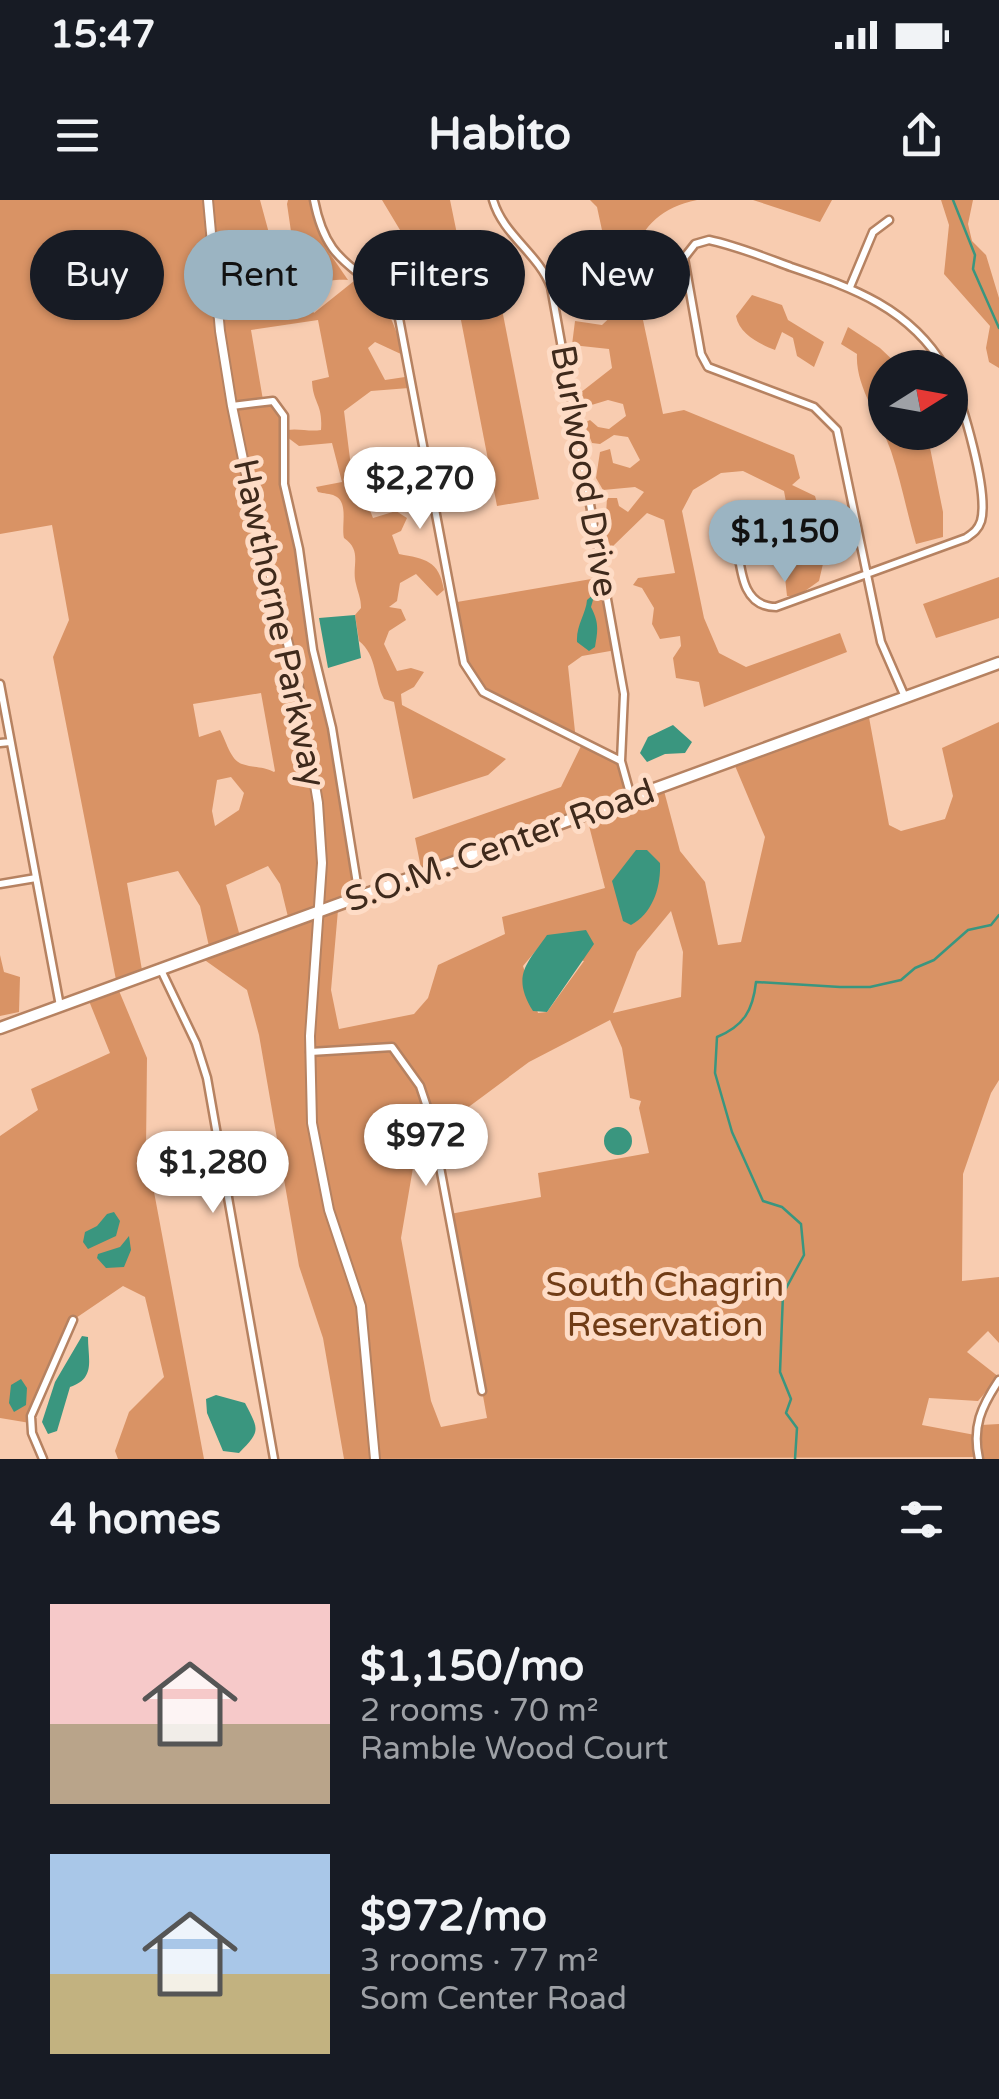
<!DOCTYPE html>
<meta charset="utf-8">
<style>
:root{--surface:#171b24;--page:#20242c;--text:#f1f3f6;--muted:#9ea1a6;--accent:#9bb4c2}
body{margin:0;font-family:"Varela Round",sans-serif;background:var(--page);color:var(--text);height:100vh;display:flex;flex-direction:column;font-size:38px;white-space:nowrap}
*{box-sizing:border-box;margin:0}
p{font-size:32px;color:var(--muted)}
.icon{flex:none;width:55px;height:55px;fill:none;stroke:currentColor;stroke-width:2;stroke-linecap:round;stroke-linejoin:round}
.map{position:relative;height:1259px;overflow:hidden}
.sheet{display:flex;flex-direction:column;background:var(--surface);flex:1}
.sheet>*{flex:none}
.hud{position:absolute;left:30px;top:30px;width:940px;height:90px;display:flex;gap:20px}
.needle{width:65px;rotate:79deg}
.controls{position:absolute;left:868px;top:150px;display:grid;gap:20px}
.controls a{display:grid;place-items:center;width:100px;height:100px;border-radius:50%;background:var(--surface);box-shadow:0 2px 8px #0004;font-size:50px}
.price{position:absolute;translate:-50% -85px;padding:0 22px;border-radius:35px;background:#fff;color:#222;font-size:32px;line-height:65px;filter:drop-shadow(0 2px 5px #0008)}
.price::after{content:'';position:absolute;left:50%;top:60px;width:30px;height:22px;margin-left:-15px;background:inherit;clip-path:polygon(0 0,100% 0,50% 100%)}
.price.on{background:var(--accent);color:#111}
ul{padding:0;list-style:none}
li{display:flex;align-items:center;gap:30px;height:250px;padding:0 50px}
li span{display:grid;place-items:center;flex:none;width:280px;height:200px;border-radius:0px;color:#555}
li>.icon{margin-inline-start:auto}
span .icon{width:120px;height:120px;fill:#fffc;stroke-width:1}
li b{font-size:42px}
h2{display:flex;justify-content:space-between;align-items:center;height:120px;padding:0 50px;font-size:42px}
.pill{padding:0 35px;border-radius:45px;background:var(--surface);box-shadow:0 2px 8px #0004;font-size:35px;line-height:90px}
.pill.on{background:var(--accent);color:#111}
.status{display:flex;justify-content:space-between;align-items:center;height:70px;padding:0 50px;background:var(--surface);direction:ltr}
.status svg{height:28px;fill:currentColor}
header{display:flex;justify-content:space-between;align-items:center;height:130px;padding:0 50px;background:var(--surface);font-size:45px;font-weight:700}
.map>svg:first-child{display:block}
</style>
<div class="status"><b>15:47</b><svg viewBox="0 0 49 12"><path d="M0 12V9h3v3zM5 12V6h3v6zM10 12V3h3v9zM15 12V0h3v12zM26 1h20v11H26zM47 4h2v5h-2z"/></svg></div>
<header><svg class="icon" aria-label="menu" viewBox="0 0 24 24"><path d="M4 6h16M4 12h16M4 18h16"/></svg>Habito<svg class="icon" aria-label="share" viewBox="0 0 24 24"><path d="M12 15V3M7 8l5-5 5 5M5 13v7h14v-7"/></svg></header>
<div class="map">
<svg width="999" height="1259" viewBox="0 0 999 1259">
<rect width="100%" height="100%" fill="#f8ccb0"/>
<path fill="#d99365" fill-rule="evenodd" d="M 0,0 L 260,0 L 273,48 L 299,89 L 307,79 L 294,52 L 287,4 L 288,0 L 310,0 L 326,48 L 348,80 C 326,79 319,83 305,99 L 314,113 L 354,81 C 386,97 395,123 403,155 L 375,142 L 368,148 L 385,180 L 405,177 L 409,188 L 371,191 L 344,211 L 350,259 L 373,318 L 396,311 L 407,318 L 401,331 L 392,335 L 399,354 C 425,359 439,360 444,390 L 437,396 L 416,374 L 400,383 L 397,401 L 389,407 L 401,409 L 406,420 L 389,431 L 384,444 L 397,471 L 411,468 L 424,472 L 414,487 L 401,494 L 402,505 L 506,559 L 488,575 L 413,599 L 394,502 L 384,499 C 374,480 377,455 359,441 L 355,415 L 361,408 C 361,398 358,393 356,384 C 351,366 363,351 344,338 C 341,326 349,302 335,296 C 330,293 324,294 318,292 L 316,287 L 342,282 L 332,243 L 299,246 L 287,237 L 287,230 C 299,228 309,232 321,230 C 323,203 313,204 312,181 L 329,177 L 318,120 L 251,130 L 263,200 L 281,209 C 284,311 310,409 328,509 C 340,572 349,635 359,697 L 338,710 L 331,790 L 339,829 L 414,814 L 428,798 L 438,765 L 505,734 L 502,717 L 605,688 L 586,614 L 663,587 L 680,651 L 705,682 L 718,745 L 741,742 L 765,637 L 733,561 L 868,512 L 889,625 L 901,631 L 945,619 L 953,596 L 942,548 L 999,522 L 999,880 L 991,893 L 963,974 L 962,1081 L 999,1077 L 999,1143 L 988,1131 L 967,1152 L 999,1177 L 978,1201 L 929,1198 L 922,1225 L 975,1235 L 978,1257 L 344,1259 L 323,1138 L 299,1066 L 259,835 L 247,790 L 199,756 L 210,751 L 200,706 L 178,671 L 127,683 L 143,776 L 117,786 L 147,858 L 146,949 L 204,1259 L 118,1259 L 115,1251 L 129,1212 L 164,1177 L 145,1097 L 123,1086 L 73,1120 L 30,1223 L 0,1218 L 0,936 L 38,910 L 31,889 L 110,853 L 87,796 L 117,785 L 53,457 L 69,420 L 52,325 L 0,334 ZM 261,493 L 275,571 L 274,572 C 263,566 253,568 242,564 C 230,560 226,540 220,530 L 199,537 L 193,504 ZM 231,577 L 244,593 L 239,610 L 215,626 L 212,611 L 217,580 ZM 268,666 L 280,684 L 288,717 L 300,713 L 241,740 L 226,685 ZM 671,711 L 683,752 L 681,797 L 613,813 L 637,752 ZM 539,747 L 584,761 L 547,812 L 538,813 L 523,766 ZM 610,820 L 622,848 L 630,898 L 641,901 L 639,908 L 649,953 L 538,973 L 541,997 L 450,1014 L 487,1218 L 441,1227 L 431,1201 L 401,1038 L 414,962 L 452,955 L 447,923 L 529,862 Z
M 382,0 L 450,0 L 457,34 L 501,104 L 539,299 L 497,306 L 459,110 L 447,79 L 400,30 Z
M 590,0 L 697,0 C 660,8 644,25 630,59 L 663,214 L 684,210 L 794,255 L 800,278 L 792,285 L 815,296 L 828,342 L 819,381 L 798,396 L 787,396 L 781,341 L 791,329 L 784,291 L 743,271 L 721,273 L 693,290 L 682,311 L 704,418 L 719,453 L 746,467 L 840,433 L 847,452 L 704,507 L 699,482 L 676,478 L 673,458 L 681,446 L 680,436 L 660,439 L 652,424 L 654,408 L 642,388 L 633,385 L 638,378 L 675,373 L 664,320 L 647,313 L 611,348 L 605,332 L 607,298 L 617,298 L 619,306 L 628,312 L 644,292 L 635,287 L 603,290 L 596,278 L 600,252 L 610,249 L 613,263 L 630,268 L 640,260 L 628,237 L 614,235 L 600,244 L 592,243 L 584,223 L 590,220 L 598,227 L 609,229 L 626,216 L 623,204 L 608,200 L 585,207 L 580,193 L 612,168 L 609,149 L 572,145 L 575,121 L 602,125 L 619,109 L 597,7 Z
M 753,0 L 832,0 L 820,22 Z
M 941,0 L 973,0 L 968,24 L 972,41 L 986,55 L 999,98 L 999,168 L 989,162 L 986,148 L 990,126 L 944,74 L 949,25 Z
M 752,95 L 782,105 L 788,120 L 824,142 L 814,167 L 797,156 L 793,138 L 782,132 L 775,150 C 760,144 739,134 736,116 Z
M 848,127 L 880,148 L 900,167 L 885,168 L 885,232 L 927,233 L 943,312 L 943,337 L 916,344 C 907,313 901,281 891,251 C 880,219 855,186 857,154 L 841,144 Z
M 603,377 L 616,450 L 582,456 L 568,466 L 576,541 L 483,492 L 464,463 L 451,403 Z
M 999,377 L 999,418 L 936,438 L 923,404 Z
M 582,544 L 621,561 L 630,593 L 421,668 L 415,638 L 561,587 Z
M 0,755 L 4,772 L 20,777 L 19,812 L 0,816 Z
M 999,1224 L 999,1259 L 983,1259 L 981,1225 Z"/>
<path fill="#3a967f" d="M 595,393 L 591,407 C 599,423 598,429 595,447 L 589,451 L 577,442 C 576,425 586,414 587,400 Z
M 355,415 L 361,458 L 328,468 L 319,418 Z
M 673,525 L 692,542 L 685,553 L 665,554 L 647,562 L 640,553 L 648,537 Z
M 636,650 L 647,650 L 660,663 C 661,687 653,713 631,725 L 623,721 L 612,681 Z
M 586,730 L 594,744 L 547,812 L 533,811 C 511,775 527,764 547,735 Z
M604 941a14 14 0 1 1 28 0a14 14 0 1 1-28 0Z
M 114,1012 L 120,1021 L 116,1036 L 88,1049 L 83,1042 L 85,1032 L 97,1026 L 107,1014 Z
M 129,1036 L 131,1050 L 124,1067 L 106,1068 L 97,1058 L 98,1054 L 120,1047 Z
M 82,1136 L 88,1137 C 88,1160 96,1178 70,1187 L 57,1231 L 48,1234 L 42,1222 L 55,1182 Z
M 21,1179 L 27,1188 L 26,1205 L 14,1212 L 9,1203 L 11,1185 Z
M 216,1195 L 245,1203 C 259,1230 261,1231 239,1253 L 223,1251 L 207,1213 L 206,1199 Z"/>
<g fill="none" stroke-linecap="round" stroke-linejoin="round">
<path stroke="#3a967f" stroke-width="2.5" d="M 953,0 L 975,55 L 973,69 L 999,128
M 795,1259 L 797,1228 L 786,1213 L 791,1199 L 780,1172 L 783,1094 L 804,1055 L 801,1024 L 782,1007 L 763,1001 L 732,932 L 715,873 L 717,837 C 744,826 753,810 756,782 L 840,787 L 870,787 L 901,780 L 915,768 L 934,760 L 968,730 L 991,725 L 999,715"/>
<defs>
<path id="minor" d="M 314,0 C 328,73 363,62 398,113 L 464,463 L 483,492 L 621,561 L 631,597
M 493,0 C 503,35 538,53 551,87 L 624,494 L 621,561
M 850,87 L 873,32 L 889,20
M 232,206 L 273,201 L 284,216 L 284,284 L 299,349 L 313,450 L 332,528 L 359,696
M 735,332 C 741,361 738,407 776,407 L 966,338 C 973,333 978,330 981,321 C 989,292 963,204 950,176
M 0,484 L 60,806
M 905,497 L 881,442 L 837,230 L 814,207 L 708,167 L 701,154 L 684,58 L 695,44 L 709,40 C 737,46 764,57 791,67 C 853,88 910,108 945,168
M 0,543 L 10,542
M 0,684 L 36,678
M 161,770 L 196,843 L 207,878 L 274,1259
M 310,852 L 392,847 L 420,886 L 431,919 L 482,1191
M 43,1259 L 32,1233 L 31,1216 L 73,1120
M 979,1259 C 972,1227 981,1207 999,1180"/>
<path id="tertiary" d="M 208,0 L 220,131 L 232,206 L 251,298 L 297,479 L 318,603 L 322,663 L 310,836 L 312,923 L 329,1010 L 361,1106 L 375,1259"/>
<path id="primary" d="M 0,828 L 999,463"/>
</defs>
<use href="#minor" stroke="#b68261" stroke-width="11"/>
<use href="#tertiary" stroke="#b68261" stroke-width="12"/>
<use href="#primary" stroke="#b68261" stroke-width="15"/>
<use href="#minor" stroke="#fff" stroke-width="6"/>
<use href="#tertiary" stroke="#fff" stroke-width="8"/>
<use href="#primary" stroke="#fff" stroke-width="10"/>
</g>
<g text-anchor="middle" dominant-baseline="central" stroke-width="10" stroke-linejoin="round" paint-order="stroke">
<g font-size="35" fill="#3f2a1c" stroke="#fedcc6">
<text transform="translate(584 271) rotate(80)">Burlwood Drive</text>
<text transform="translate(279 423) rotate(78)">Hawthorne Parkway</text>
<text transform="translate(500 646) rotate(-20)">S.O.M. Center Road</text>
</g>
<g font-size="35" fill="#703c16" stroke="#fedcc6">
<text x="665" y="1085">South Chagrin<tspan x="665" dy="40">Reservation</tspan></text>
</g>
</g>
</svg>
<div class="controls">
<a><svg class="needle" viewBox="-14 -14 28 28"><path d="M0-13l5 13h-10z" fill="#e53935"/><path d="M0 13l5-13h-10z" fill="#9ea1a6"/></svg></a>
</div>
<b class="price" style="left:420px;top:332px">$2,270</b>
<b class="price on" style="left:785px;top:385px">$1,150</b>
<b class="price" style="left:426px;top:989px">$972</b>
<b class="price" style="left:213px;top:1016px">$1,280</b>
<div class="hud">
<a class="pill">Buy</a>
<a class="pill on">Rent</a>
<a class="pill">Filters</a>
<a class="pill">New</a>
</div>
</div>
<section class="sheet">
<h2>4 homes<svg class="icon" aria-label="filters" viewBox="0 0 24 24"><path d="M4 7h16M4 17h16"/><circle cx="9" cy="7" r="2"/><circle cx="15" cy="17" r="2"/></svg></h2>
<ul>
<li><span style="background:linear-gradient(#f6c9c9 60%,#b9a48a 0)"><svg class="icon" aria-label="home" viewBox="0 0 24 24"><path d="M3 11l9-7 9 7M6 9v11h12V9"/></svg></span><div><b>$1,150/mo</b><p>2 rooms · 70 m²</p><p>Ramble Wood Court</p></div></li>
<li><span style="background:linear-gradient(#a9c7e8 60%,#c2b280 0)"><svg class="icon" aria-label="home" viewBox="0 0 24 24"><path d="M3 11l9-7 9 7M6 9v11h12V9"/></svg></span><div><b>$972/mo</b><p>3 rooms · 77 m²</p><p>Som Center Road</p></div></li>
</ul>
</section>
